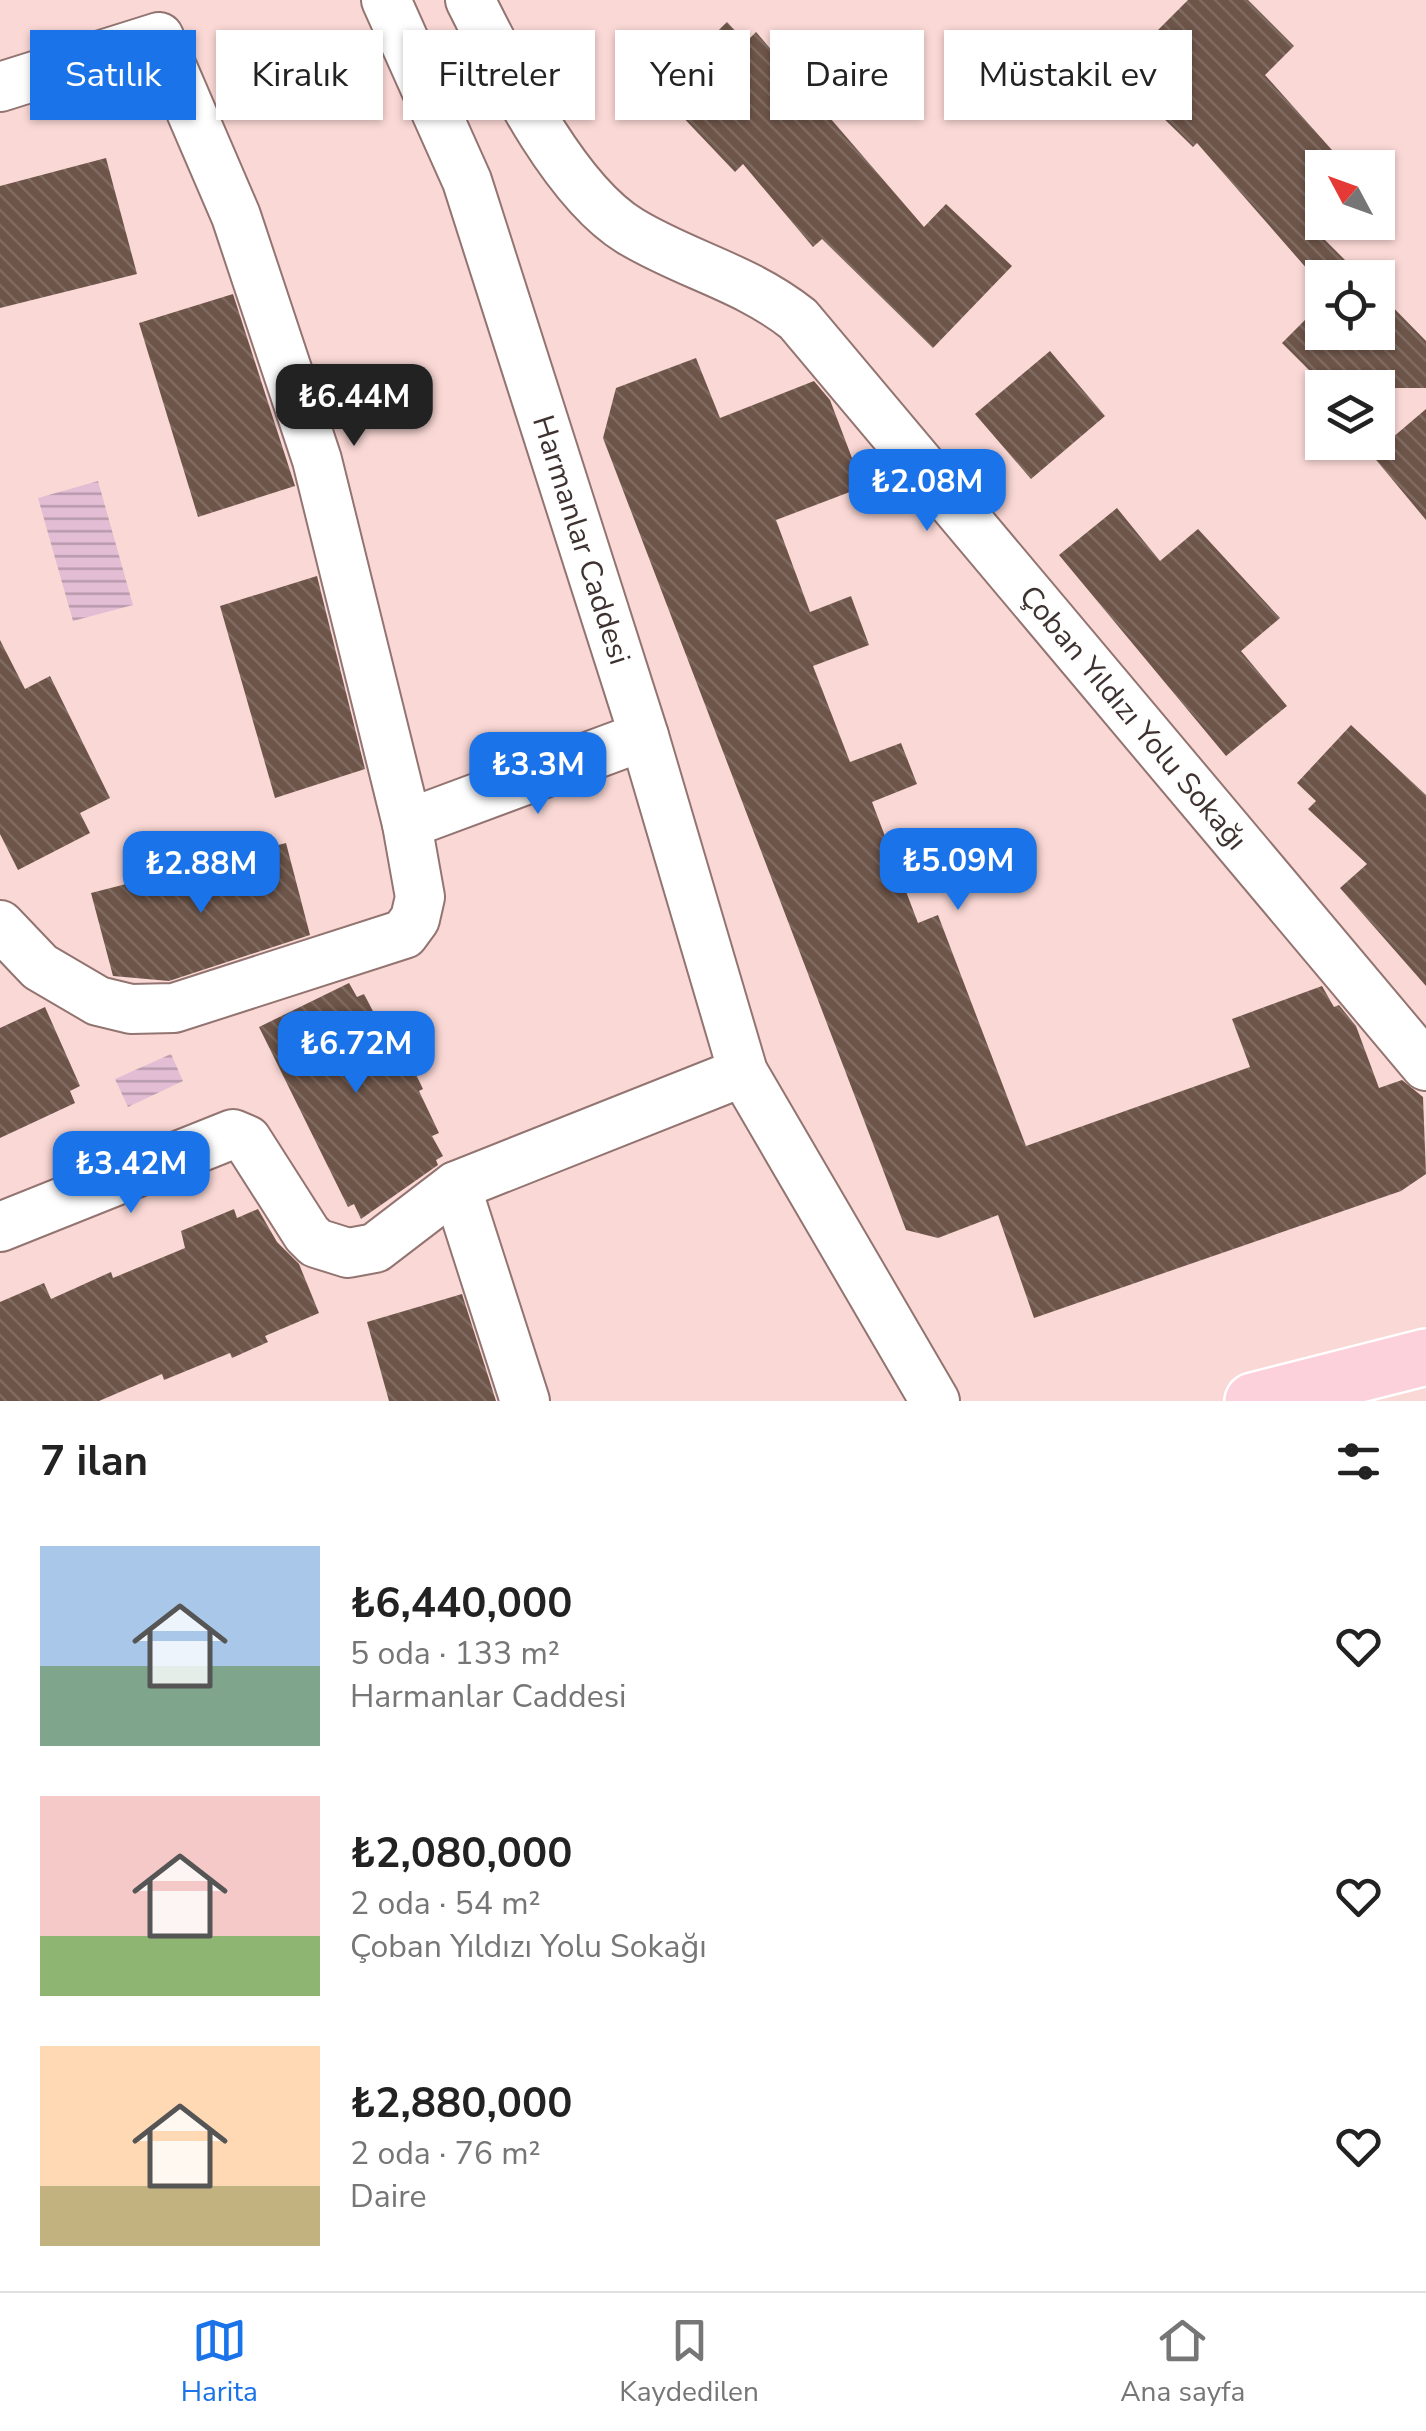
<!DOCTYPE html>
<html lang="tr">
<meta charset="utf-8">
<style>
:root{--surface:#fff;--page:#f6f6f6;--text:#222;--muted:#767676;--line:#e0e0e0;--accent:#1a73e8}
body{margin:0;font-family:"Nunito Sans",sans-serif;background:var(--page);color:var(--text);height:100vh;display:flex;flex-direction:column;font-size:38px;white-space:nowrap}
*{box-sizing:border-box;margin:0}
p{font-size:32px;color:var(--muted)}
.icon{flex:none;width:55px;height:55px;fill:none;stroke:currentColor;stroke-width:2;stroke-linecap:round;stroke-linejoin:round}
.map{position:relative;height:1401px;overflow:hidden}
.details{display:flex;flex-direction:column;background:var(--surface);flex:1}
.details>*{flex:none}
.banner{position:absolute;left:30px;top:30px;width:1368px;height:90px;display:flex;gap:20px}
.needle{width:65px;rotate:311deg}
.fabs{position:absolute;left:1305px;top:150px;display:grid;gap:20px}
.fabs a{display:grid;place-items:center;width:90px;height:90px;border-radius:0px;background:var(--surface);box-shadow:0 2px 8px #0004;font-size:50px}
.price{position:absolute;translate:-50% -85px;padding:0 22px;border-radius:20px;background:var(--accent);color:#fff;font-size:32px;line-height:65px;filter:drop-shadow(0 2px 5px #0008)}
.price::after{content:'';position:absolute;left:50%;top:60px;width:30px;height:22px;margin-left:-15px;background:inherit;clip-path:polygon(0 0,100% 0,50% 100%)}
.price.active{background:#222;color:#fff}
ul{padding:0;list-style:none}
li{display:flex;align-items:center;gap:30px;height:250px;padding:0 40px}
li span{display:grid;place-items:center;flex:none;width:280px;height:200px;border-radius:0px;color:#555}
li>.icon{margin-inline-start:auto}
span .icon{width:120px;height:120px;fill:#fffc;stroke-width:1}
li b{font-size:42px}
h2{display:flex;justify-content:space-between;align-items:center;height:120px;padding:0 40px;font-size:42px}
.pill{padding:0 35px;border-radius:0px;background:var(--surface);box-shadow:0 2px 8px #0004;font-size:35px;line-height:90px}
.pill.active{background:var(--accent);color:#fff}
.tabs{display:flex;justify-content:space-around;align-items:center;height:140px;border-top:2px solid var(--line);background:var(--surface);font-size:28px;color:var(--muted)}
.tabs a{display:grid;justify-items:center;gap:5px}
.tabs .active{color:var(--accent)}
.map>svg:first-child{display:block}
</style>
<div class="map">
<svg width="1426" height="1401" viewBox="0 0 1426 1401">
<defs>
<pattern id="water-rules" width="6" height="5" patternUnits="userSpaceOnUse" patternTransform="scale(2.5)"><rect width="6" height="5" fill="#e3bdd4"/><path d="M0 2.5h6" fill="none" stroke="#b99aac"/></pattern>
<pattern id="building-back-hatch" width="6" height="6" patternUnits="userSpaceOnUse" patternTransform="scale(2.5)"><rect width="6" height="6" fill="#6e5549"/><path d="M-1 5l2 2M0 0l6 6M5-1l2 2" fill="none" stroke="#7f6b61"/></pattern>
</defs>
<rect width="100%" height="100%" fill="#fad8d5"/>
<path fill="url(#water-rules)" d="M 98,481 L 133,605 L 73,621 L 38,498 Z
M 171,1054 L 183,1081 L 128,1107 L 115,1079 Z"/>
<path fill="url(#building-back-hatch)" d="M 1188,0 L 1248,0 L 1294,46 L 1265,75 L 1348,168 L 1322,168 L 1322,237 L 1363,278 L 1322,278 L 1322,286 L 1197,143 L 1193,147 L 1116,72 Z
M 727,22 L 746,42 L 756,32 L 924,227 L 946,204 L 1012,266 L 933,348 L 822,239 L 813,247 L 743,164 L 735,172 L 657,90 Z
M 106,158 L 137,274 L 0,308 L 0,186 Z
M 1378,292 L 1426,341 L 1426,388 L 1327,388 L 1282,343 L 1322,303 L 1322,332 L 1378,332 Z
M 233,294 L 295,486 L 198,517 L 139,323 Z
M 1050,351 L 1105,416 L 1031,479 L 975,414 Z
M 696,358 L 720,418 L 814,381 L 830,400 L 863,487 L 776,520 L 810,612 L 851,596 L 869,645 L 813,666 L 850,762 L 901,743 L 917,784 L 872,802 L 918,923 L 938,915 L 1026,1146 L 1250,1067 L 1232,1019 L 1322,986 L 1334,1007 L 1339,1005 L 1356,1026 L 1379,1088 L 1402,1080 L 1423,1097 L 1426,1174 L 1401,1191 L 1034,1318 L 998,1215 L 938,1238 L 906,1230 L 603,438 L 616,388 Z
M 1426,409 L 1426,520 L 1372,455 Z
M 1117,508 L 1160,561 L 1198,529 L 1280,618 L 1241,651 L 1287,706 L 1226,756 L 1059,555 Z
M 317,576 L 365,769 L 275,798 L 220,606 Z
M 0,640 L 25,689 L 50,676 L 110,798 L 80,813 L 90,833 L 18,870 L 0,834 Z
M 1351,725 L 1426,795 L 1426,986 L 1340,888 L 1367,864 L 1308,809 L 1316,801 L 1297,783 Z
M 286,843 L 310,935 L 169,981 L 113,976 L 91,893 Z
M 349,983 L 357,997 L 364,994 L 376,1017 L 386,1012 L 423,1089 L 419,1091 L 439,1133 L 432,1136 L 443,1156 L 436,1160 L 438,1165 L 361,1219 L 354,1204 L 348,1207 L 259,1027 Z
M 45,1007 L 80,1086 L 70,1091 L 75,1103 L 0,1138 L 0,1028 Z
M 234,1209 L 237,1218 L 258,1209 L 277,1242 L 299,1264 L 319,1313 L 265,1336 L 268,1342 L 232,1358 L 230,1353 L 164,1380 L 162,1374 L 99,1401 L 0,1401 L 0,1302 L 44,1283 L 51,1299 L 111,1272 L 113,1278 L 185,1248 L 181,1231 Z
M 462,1294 L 496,1401 L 389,1401 L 367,1322 Z"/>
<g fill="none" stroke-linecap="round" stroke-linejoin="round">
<defs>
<g id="street">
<path id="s1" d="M 386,0 L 467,181 L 644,736 L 743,1072 L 935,1401"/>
<path id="s2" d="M 470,0 C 505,69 563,190 630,231 C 686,265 745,277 798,319 L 1426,1066"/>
<path d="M 0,87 L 159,37 L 236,216 L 317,460 L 407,824 L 420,897 L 415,919 L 404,934 L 174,1008 L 131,1009 L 98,1001 L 40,967 L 0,925"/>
<path d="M 407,824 L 644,736"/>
<path d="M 456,1186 L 525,1401"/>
<path d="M 0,1227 L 233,1134 L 247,1140 L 307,1234 L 316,1243 L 348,1253 L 375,1248 L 456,1186 L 743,1072"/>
</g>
<path id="primary" d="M 1253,1401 L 1426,1357"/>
</defs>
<use href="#street" stroke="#927471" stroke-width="52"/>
<use href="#primary" stroke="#fff" stroke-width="60"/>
<use href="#street" stroke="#fff" stroke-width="48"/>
<use href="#primary" stroke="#fdd1dc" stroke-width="55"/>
</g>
<g text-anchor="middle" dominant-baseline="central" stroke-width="10" stroke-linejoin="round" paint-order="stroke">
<g font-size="30" fill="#3e3230" stroke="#fad8d5">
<text stroke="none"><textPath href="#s1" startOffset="575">Harmanlar Caddesi</textPath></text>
<text stroke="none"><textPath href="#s2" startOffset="995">Çoban Yıldızı Yolu Sokağı</textPath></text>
</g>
</g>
</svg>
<div class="fabs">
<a><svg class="needle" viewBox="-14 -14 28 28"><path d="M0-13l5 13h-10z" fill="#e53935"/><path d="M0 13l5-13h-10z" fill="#767676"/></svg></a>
<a><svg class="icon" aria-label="locate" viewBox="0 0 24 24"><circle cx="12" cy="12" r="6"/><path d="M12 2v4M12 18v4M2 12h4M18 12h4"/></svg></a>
<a><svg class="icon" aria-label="layers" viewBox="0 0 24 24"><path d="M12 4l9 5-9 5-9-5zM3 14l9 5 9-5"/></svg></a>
</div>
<b class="price active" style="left:354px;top:449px">₺6.44M</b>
<b class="price" style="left:927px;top:534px">₺2.08M</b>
<b class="price" style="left:538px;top:817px">₺3.3M</b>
<b class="price" style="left:958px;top:913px">₺5.09M</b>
<b class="price" style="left:201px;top:916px">₺2.88M</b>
<b class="price" style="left:356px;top:1096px">₺6.72M</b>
<b class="price" style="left:131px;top:1216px">₺3.42M</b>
<div class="banner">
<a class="pill active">Satılık</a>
<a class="pill">Kiralık</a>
<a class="pill">Filtreler</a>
<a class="pill">Yeni</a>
<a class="pill">Daire</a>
<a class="pill">Müstakil ev</a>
</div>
</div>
<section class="details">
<h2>7 ilan<svg class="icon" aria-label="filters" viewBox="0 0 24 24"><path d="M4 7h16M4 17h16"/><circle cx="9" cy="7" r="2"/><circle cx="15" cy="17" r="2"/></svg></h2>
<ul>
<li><span style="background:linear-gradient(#a9c7e8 60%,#7fa58c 0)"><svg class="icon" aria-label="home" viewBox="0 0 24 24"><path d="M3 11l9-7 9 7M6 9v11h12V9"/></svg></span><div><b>₺6,440,000</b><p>5 oda · 133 m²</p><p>Harmanlar Caddesi</p></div><svg class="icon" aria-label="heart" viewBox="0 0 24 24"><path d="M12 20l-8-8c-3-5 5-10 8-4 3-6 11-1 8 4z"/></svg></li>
<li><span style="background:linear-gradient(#f6c9c9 70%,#8fb573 0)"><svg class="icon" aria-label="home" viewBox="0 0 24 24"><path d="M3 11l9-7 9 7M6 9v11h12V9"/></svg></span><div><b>₺2,080,000</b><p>2 oda · 54 m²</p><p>Çoban Yıldızı Yolu Sokağı</p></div><svg class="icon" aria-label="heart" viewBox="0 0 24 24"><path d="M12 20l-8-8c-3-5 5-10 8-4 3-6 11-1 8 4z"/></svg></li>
<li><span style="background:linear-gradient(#ffd9b3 70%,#c2b280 0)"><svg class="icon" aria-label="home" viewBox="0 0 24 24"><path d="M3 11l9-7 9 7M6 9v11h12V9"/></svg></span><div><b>₺2,880,000</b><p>2 oda · 76 m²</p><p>Daire</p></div><svg class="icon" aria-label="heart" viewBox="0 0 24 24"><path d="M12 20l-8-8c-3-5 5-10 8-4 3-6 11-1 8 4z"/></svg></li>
</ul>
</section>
<nav class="tabs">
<a class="active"><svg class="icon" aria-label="map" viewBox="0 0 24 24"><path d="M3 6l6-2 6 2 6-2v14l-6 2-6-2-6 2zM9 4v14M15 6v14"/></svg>Harita</a>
<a><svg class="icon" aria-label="saved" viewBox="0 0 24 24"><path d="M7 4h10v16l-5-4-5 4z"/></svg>Kaydedilen</a>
<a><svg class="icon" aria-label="home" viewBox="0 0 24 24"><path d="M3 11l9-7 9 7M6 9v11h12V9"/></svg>Ana sayfa</a>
</nav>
